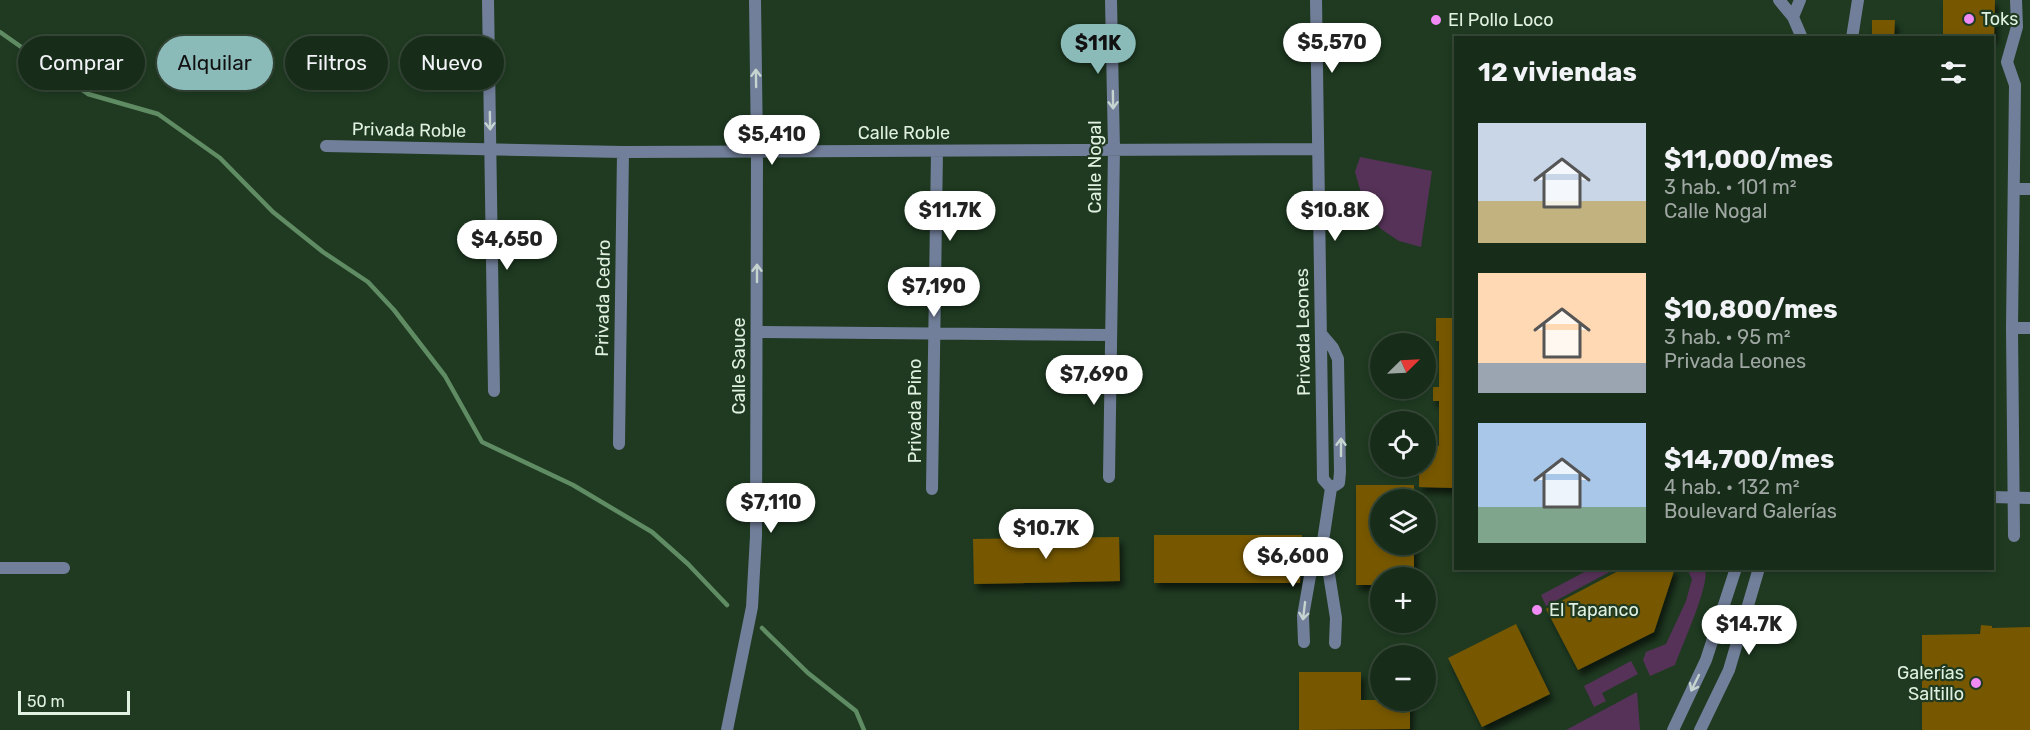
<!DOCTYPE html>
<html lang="es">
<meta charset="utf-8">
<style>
:root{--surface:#172c19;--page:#243826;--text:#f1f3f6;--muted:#9ea7a2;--line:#364838;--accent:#8bbbb9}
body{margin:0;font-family:Rubik,sans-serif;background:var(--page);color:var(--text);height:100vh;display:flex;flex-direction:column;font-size:22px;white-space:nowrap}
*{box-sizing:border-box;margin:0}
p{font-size:20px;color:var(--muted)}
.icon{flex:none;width:33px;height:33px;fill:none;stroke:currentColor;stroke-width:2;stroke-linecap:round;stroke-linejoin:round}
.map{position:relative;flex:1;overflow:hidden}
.details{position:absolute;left:1454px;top:36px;width:540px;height:534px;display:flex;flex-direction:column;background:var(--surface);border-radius:0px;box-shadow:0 3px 9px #0003,0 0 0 2px var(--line)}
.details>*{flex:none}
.hud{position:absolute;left:18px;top:36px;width:570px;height:54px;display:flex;gap:12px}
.needle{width:39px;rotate:66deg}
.fabs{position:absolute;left:1370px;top:333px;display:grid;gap:12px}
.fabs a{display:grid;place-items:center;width:66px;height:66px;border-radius:50%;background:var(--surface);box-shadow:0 3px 9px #0003,0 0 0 2px var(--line);font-size:30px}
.scale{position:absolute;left:18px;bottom:15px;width:112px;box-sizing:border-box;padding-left:6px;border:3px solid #e1f1e1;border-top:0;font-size:16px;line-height:21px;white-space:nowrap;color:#e1f1e1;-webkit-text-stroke:4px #1f3a21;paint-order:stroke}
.price{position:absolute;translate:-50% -51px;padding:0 14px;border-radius:21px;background:#fff;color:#222;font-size:20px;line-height:39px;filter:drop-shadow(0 2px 3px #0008)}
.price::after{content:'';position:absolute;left:50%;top:36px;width:18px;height:14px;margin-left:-9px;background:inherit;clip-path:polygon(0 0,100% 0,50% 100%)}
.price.selected{background:var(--accent);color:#111}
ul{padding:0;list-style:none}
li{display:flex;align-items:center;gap:18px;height:150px;padding:0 24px}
li span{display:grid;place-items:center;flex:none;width:168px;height:120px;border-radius:0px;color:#555}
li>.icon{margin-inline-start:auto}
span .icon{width:72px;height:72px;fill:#fffc;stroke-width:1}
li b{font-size:26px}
h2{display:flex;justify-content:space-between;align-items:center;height:72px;padding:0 24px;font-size:26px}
.tag{padding:0 21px;border-radius:27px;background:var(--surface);box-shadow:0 3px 9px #0003,0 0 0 2px var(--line);font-size:21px;line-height:54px}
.tag.selected{background:var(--accent);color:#111}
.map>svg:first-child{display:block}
</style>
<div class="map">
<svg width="2030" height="730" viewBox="0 0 2030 730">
<defs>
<filter id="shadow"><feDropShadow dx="3.5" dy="6" stdDeviation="3" flood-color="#0009"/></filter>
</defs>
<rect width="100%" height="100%" fill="#1f3a21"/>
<path fill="#563258" d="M 1360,157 L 1432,171 L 1421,247 L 1399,241 L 1381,229 L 1366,210 L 1355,172 Z
M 1592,568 L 1615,569 L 1546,606 L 1541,595 Z
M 1687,569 L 1705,569 C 1710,585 1682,645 1675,665 L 1650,676 L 1643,660 L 1646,652 L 1666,644 L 1686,601 L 1692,579 Z
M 1631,661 L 1638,674 L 1602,693 L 1606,701 L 1594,707 L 1584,686 Z
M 1637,692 L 1640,730 L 1566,730 Z"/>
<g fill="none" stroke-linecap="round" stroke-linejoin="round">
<path stroke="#608c64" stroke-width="4.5" d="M 0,32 L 88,94 L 158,114 L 220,158 L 273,212 L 323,252 L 368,282 L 394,310 L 445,376 L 482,442 L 573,485 L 652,532 L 688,564 L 727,605
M 762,628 L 808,673 L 856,711 L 864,730"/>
</g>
<path fill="#775901" filter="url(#shadow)" d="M 1943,0 L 1995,0 L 1994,38 L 1943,38 Z
M 1872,20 L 1895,20 L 1894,38 L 1872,38 Z
M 1436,318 L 1455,318 L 1455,488 L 1419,487 L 1419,466 L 1425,466 L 1425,456 L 1429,457 L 1429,445 L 1439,446 L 1439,401 L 1433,401 L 1433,387 L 1439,387 L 1439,341 L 1436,341 Z
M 1356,485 L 1414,485 L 1414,500 L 1380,500 L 1380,544 L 1414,544 L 1414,578 L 1380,578 L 1380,585 L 1356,585 Z
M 1154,535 L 1302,535 L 1300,583 L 1154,583 Z
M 1119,537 L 1120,581 L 974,584 L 973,539 Z
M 1624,568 L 1675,568 L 1654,632 L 1578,670 L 1546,609 Z
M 1516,624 L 1550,694 L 1482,727 L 1448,658 Z
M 1981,625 L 1992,626 L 1992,628 L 2030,627 L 2030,730 L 1922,730 L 1922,635 L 1980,634 Z
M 1299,672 L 1361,672 L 1361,700 L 1410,700 L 1410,729 L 1299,730 Z"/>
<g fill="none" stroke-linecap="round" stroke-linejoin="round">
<path stroke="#727f9a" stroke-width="12" d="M 488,0 L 494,391
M 1316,0 L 1323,479 L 1331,488 L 1339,483 L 1340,472 L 1338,359 L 1333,348 L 1322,335
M 326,146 L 623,152 L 1318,149
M 2014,189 L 2030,189
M 2012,328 L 2030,328
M 757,332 L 1110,335
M 619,444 L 623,152
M 1109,477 L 1114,149 L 1111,0
M 932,489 L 937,151
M 1992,497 L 2030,498
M 2014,536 L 2012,328 L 2015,85 L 2007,62 L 2017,27 L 2016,0
M 1324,543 L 1336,618 L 1335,643
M 0,568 L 64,568
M 1304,642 L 1303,616 L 1310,576 L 1323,541 L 1331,488"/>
<path stroke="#727f9a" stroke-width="12" d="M 1779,0 L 1793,17 L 1802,38
M 1793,17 L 1800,0
M 1852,38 L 1858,0
M 727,730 L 752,607 L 756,536 L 757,151 L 755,0
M 1673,730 L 1706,660 L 1736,568
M 1700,730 L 1729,670 L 1759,568"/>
</g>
<defs><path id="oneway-shaft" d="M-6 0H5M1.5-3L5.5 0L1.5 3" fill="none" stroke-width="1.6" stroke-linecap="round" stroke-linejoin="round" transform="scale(1.5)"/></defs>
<g stroke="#c5d4cf">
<use href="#oneway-shaft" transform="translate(756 78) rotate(-91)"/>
<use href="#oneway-shaft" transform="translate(1113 100) rotate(89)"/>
<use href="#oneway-shaft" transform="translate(490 121) rotate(89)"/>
<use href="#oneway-shaft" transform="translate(757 273) rotate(-90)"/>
<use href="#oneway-shaft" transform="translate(1341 447) rotate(-90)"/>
<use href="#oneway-shaft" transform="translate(1304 611) rotate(97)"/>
<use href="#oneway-shaft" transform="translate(1695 683) rotate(116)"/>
</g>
<g fill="#f08bf5" stroke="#1f3a21" stroke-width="2">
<circle cx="1969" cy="19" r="6"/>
<circle cx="1436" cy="20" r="6"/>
<circle cx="1537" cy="610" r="6"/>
<circle cx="1976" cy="683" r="6"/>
</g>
<g text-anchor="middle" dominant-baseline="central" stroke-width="4.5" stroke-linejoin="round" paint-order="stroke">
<g font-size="18" fill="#e1f1e1" stroke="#1f3a21" text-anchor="start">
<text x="1981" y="19">Toks</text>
<text x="1448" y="20">El Pollo Loco</text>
<text x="1549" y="610">El Tapanco</text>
<text x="1964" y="673" text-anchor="end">Galerías<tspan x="1964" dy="21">Saltillo</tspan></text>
</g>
<g font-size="18" fill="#e1f1e1" stroke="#1f3a21">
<text transform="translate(409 130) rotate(1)">Privada Roble</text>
<text x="904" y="133">Calle Roble</text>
<text transform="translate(1095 167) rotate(-90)">Calle Nogal</text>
<text transform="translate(603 298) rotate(-89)">Privada Cedro</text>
<text transform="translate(1303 332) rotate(-91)">Privada Leones</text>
<text transform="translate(739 366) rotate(-90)">Calle Sauce</text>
<text transform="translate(915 411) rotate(-90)">Privada Pino</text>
</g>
</g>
</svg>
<div class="fabs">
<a><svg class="needle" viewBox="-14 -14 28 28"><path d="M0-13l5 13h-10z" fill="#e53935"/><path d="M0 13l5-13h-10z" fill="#9ea7a2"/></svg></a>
<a><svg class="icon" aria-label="locate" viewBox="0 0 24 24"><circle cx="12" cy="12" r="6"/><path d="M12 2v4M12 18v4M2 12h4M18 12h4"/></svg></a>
<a><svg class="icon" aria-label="layers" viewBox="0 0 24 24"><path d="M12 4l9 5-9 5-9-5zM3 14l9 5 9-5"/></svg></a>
<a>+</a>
<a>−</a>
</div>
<div class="scale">50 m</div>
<b class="price" style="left:1332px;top:74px">$5,570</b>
<b class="price selected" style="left:1098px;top:75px">$11K</b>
<b class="price" style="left:772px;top:166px">$5,410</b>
<b class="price" style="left:950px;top:242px">$11.7K</b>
<b class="price" style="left:1335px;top:242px">$10.8K</b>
<b class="price" style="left:507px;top:271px">$4,650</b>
<b class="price" style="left:934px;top:318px">$7,190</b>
<b class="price" style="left:1094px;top:406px">$7,690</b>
<b class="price" style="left:771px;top:534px">$7,110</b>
<b class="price" style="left:1046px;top:560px">$10.7K</b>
<b class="price" style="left:1293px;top:588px">$6,600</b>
<b class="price" style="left:1749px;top:656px">$14.7K</b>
<div class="hud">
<a class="tag">Comprar</a>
<a class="tag selected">Alquilar</a>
<a class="tag">Filtros</a>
<a class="tag">Nuevo</a>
</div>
<section class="details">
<h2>12 viviendas<svg class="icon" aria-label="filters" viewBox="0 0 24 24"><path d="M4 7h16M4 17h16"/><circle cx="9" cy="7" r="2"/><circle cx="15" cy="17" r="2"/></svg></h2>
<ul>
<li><span style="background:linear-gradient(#c9d6e8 65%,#c2b280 0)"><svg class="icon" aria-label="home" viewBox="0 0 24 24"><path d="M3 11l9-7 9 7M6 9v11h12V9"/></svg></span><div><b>$11,000/mes</b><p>3 hab. · 101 m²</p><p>Calle Nogal</p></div></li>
<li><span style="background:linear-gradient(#ffd9b3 75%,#9aa5b1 0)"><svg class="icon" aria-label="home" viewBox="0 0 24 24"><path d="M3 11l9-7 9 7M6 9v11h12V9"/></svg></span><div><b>$10,800/mes</b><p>3 hab. · 95 m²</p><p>Privada Leones</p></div></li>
<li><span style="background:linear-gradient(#a9c7e8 70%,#7fa58c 0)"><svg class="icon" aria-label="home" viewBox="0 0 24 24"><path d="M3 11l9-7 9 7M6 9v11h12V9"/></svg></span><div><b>$14,700/mes</b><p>4 hab. · 132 m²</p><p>Boulevard Galerías</p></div></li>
</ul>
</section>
</div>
